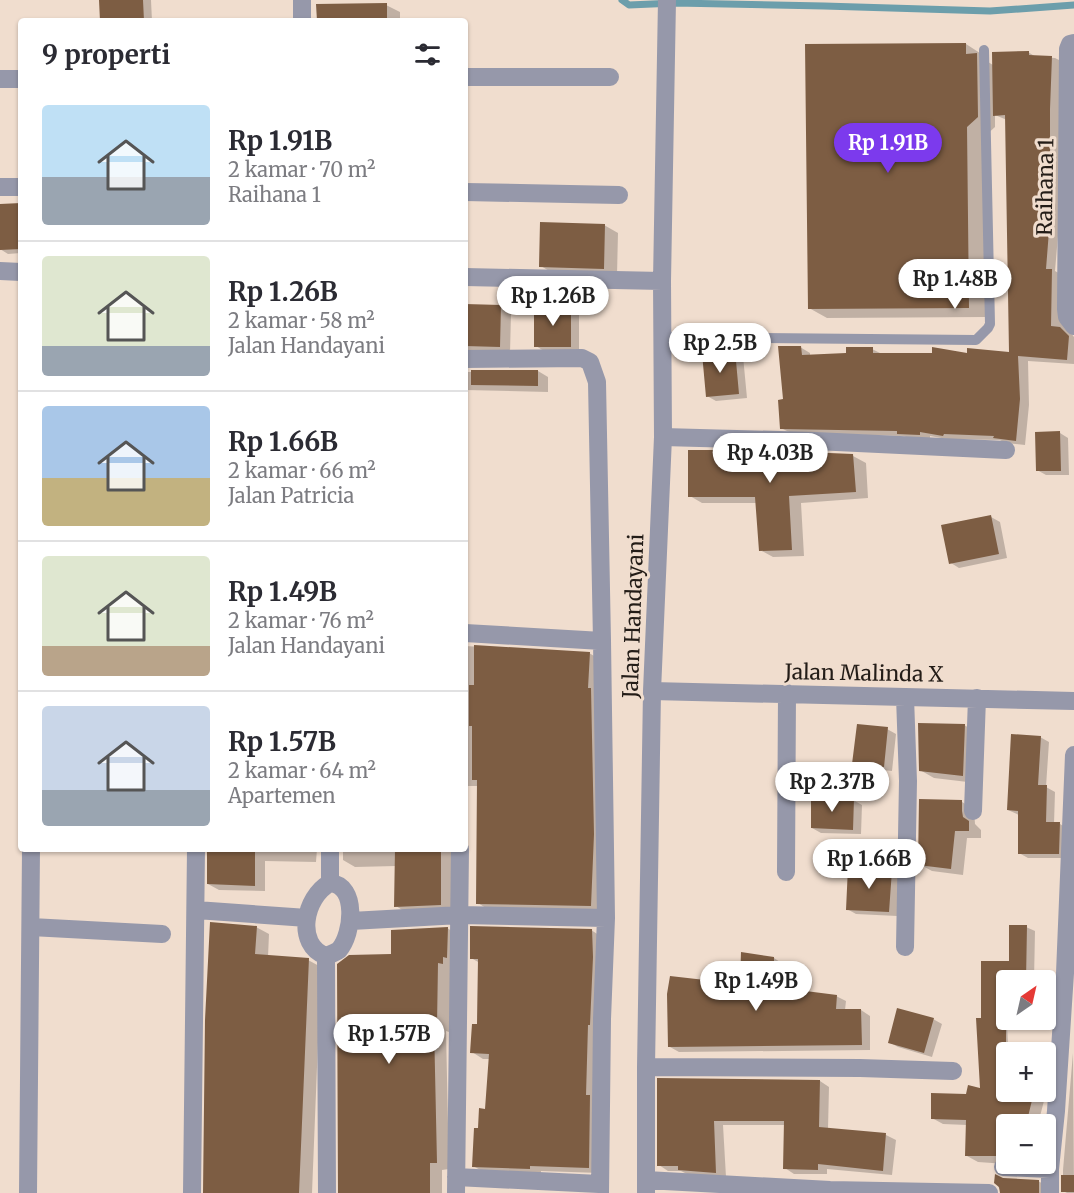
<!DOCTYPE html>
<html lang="id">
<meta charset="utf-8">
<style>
:root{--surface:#fff;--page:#f7f7f7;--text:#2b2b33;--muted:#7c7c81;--line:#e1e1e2;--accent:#7c3aed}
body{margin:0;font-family:Merriweather,serif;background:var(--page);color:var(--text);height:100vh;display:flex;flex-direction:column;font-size:22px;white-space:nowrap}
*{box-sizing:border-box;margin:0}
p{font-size:20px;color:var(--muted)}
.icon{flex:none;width:33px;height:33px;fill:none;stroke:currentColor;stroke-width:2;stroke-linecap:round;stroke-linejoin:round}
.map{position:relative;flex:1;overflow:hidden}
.panel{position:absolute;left:18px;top:18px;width:450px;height:834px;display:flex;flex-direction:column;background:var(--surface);border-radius:6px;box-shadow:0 2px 4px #0004}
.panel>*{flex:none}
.needle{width:39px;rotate:34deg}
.tools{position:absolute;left:996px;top:970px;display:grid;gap:12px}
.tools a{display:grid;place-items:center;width:60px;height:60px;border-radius:6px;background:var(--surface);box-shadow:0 2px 4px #0004;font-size:30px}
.price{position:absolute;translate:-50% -51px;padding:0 14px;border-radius:21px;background:#fff;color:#222;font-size:20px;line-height:39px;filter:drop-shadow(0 2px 3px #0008)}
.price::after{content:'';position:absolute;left:50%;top:36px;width:18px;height:14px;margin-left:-9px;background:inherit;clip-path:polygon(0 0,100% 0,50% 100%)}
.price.on{background:var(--accent);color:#fff}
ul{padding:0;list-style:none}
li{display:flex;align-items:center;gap:18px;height:150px;padding:0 24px}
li+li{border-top:2px solid var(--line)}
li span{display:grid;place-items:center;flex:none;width:168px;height:120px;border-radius:6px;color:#555}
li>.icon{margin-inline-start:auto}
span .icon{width:72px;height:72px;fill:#fffc;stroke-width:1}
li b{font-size:26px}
h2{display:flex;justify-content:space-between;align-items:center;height:72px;padding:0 24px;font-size:26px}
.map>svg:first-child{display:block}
</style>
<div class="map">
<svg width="1074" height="1193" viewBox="0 0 1074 1193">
<rect width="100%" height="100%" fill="#f0ddce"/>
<path fill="#0003" d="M 101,0 L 151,0 L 152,21 L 102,21 Z
M 386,5 L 400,12 L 400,21 L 318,21 Z
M 966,44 L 983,55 L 983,59 L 993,65 L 1028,52 L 1036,57 L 1055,58 L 1065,63 L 1059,224 L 1055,271 L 1064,276 L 1065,325 L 1074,337 L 1074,364 L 1028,361 L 1029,405 L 1025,445 L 1005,443 L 1000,440 L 953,439 L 953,440 L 930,436 L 930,439 L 908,438 L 904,436 L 791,433 L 781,428 L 784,401 L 800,347 L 810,353 L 810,356 L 848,354 L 872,349 L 882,354 L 1010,354 L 1007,120 L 995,115 L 995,127 L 984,137 L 986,317 L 827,318 L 809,308 Z
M 21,204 L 21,253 L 8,254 L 0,249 L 0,205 Z
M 604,225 L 618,233 L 617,275 L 554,274 L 541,266 Z
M 465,306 L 500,306 L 511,313 L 510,353 L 465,360 L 466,372 L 538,371 L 548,377 L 548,392 L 465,390 Z
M 571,308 L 579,313 L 579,351 L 544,351 L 536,346 Z
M 735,351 L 743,356 L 747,398 L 716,401 L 707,396 Z
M 1060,433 L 1068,438 L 1069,475 L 1046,475 L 1037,470 Z
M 743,452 L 752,457 L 853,456 L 866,463 L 868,498 L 801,503 L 804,556 L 773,557 L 760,550 L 757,503 L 702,503 L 690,496 Z
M 991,517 L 1000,522 L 1007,558 L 959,568 L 951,563 Z
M 465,646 L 589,653 L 601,660 L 602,912 L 489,910 L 478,903 L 478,786 L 465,786 Z
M 964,725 L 978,733 L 976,783 L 934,778 L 920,770 Z
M 887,729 L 896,734 L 892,771 L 863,768 L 854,763 Z
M 1040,737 L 1049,742 L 1046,787 L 1055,792 L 1054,824 L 1060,824 L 1068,829 L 1067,858 L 1028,858 L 1019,853 L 1019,815 L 1008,810 Z
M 853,800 L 862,805 L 861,834 L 821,833 L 812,828 Z
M 962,802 L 974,809 L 975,824 L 981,830 L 981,838 L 967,838 L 963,875 L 932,871 L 919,864 Z
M 209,849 L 317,849 L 316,862 L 265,861 L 265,891 L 219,890 L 208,884 Z
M 343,849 L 453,849 L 452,911 L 407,913 L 396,906 L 396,866 L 355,867 L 343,860 Z
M 891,872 L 900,877 L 897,916 L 856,914 L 847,909 Z
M 256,927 L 269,934 L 268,957 L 308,960 L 321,967 L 312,1193 L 205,1193 Z
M 1026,927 L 1035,931 L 1034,981 L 1006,981 L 1006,1010 L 991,1010 Z
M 447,928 L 460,936 L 449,1032 L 446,1031 L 449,1169 L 442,1170 L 442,1193 L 340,1193 Z
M 591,930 L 602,937 L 600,1173 L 541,1171 L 541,1175 L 484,1172 L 473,1166 L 479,1130 L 487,1110 L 490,1059 L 483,1059 L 472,1052 L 478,1026 L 480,963 L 471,958 Z
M 774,958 L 783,964 L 782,990 L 836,996 L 846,1001 L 845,1010 L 861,1010 L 870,1016 L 870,1050 L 679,1052 L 670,1047 Z
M 996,1018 L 1007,1025 L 1008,1044 L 1025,1046 L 1036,1052 L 1006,1053 L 1006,1092 L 1036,1092 L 1045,1097 L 1038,1124 L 1045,1125 L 1006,1125 L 1006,1164 L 978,1162 L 967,1156 L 967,1125 L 943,1124 L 932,1118 L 968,1096 L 982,1090 Z
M 933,1019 L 942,1024 L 932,1057 L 898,1047 L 889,1042 Z
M 1073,1053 L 1074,1193 L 1067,1193 L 1063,1191 L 1063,1170 Z
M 659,1080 L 820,1081 L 829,1087 L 828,1129 L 886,1135 L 896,1140 L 892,1175 L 827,1169 L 827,1174 L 794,1174 L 785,1168 L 785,1125 L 723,1125 L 726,1177 L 689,1175 L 681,1171 L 668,1171 L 659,1165 Z
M 1002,1180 L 1038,1181 L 1047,1186 L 1047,1193 L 1002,1193 L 996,1183 Z"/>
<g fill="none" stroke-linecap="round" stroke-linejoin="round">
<path stroke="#6c9eab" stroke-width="7" d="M 622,0 L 629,5 L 675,3 L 824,6 L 990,11 L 1074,5"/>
</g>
<path fill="#7d5d43" d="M 99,0 L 143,0 L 144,21 L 100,21 Z
M 387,3 L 387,21 L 317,21 L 316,4 Z
M 966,43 L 966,54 L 977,53 L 978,117 L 967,127 L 969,308 L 808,309 L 805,44 Z
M 1029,51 L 1029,55 L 1052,56 L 1050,109 L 1050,218 L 1046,269 L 1052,269 L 1051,326 L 1060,327 L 1069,336 L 1067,360 L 1018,356 L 1020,399 L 1016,441 L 993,438 L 994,436 L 944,434 L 943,436 L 920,432 L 920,435 L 897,434 L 897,431 L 780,429 L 778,400 L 783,399 L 778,346 L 801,346 L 802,355 L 846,353 L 846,347 L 873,347 L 873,353 L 932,353 L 932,347 L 967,353 L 967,348 L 1009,352 L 1005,115 L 993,116 L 992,52 Z
M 21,203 L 21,249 L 0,250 L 0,204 Z
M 540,222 L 605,224 L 604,269 L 539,267 Z
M 465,304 L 501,305 L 500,347 L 465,346 Z
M 571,306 L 571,347 L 534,347 L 534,307 Z
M 735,350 L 739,394 L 706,397 L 702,353 Z
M 471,370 L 538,370 L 538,386 L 471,385 Z
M 1060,431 L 1061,471 L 1036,471 L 1035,432 Z
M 688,450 L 743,450 L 743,456 L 781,454 L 781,451 L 853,454 L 856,492 L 789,496 L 792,550 L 759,551 L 755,497 L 688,497 Z
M 991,515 L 999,554 L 949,564 L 941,525 Z
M 474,645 L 590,652 L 588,688 L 591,688 L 594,834 L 591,906 L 476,904 L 477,780 L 472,780 L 472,726 L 469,726 L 469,685 L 474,685 Z
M 918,723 L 965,724 L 963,776 L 919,771 Z
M 857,724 L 888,727 L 884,767 L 852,764 Z
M 1011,734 L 1041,736 L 1038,785 L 1047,785 L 1046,822 L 1060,822 L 1059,854 L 1018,854 L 1018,811 L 1007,810 Z
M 811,797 L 854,798 L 853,830 L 811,828 Z
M 919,799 L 962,800 L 962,811 L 963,817 L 969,821 L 969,831 L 955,831 L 951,869 L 918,865 Z
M 207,849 L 255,849 L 255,886 L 207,884 Z
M 395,849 L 441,849 L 441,905 L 394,907 Z
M 848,867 L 892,870 L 889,912 L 846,910 Z
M 210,922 L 257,926 L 255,954 L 309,958 L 299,1193 L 203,1193 L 205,1020 Z
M 1009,925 L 1027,925 L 1026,981 L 1006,981 L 1006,1092 L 1034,1092 L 1026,1125 L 1006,1125 L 1006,1156 L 965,1156 L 966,1120 L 931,1119 L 931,1093 L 966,1094 L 968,1085 L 980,1088 L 976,1018 L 981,1018 L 981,961 L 1009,961 Z
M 470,926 L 592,929 L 593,957 L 590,1025 L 588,1025 L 586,1095 L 590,1095 L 589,1168 L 530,1166 L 530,1169 L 472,1167 L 474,1128 L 478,1128 L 479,1108 L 485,1109 L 489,1054 L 470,1053 L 472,1024 L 477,1024 L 478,959 L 470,959 Z
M 448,927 L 447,958 L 443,957 L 443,964 L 438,963 L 437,1025 L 434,1025 L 437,1163 L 430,1163 L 430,1193 L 338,1193 L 337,964 L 349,955 L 391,954 L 391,930 Z
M 741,952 L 774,957 L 774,987 L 837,995 L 836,1009 L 861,1009 L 862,1045 L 668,1047 L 667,994 L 670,976 L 740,984 Z
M 897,1008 L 934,1018 L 924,1053 L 888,1043 Z
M 657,1078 L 820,1080 L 819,1127 L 886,1133 L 883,1171 L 818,1164 L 818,1170 L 783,1169 L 784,1121 L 714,1121 L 716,1173 L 678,1170 L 678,1166 L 657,1166 Z
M 995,1174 L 1003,1178 L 1039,1180 L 1039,1193 L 1000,1193 L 999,1187 L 994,1183 Z
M 1061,1175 L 1074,1175 L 1074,1192 L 1061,1192 Z"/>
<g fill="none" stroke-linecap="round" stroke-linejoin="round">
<path stroke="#9698aa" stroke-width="10" d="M 663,337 L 976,340 L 988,328 L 990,324 L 984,50"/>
<path stroke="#9698aa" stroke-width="18" d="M 302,0 L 302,21
M 1074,43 L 1070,44 L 1068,49 L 1066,309 L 1067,317 L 1074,326
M 465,77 L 610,77
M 0,79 L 21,79
M 0,187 L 21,187
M 465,192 L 619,195
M 0,271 L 21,272
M 465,277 L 662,281
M 465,359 L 582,358 L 590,362 L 597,382 L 602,641
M 663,437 L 815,441 L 1006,450
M 465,633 L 602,641 L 606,918 L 602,1019 L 600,1193
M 652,691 L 1074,701
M 905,697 L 908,781 L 905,947
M 973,811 L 977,698
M 786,872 L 787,693
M 330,883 C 358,885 353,934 339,950 C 335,953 331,954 326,956 C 295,945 304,897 330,883 Z
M 330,883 L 330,849
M 196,910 L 307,918
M 351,921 L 460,915 L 606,918
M 31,927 L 162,934
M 326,956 L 327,1193
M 646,1067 L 860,1068 L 953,1071
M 1003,1167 L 1050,1169
M 456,1177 L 599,1184
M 646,1180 L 830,1190 L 989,1193
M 28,1193 L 31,849
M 192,1193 L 196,849
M 456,1193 L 460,849
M 646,1193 L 646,1067 L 652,691 L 663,437 L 662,281 L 667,0
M 1050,1193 L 1050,1169 L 1056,1111 L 1065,973 L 1074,755"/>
</g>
<g text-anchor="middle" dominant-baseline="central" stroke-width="6" stroke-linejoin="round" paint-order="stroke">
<g font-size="21" fill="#231c17" stroke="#f0ddce">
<text transform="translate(1045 187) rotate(-89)">Raihana 1</text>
<text transform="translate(633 616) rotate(-88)">Jalan Handayani</text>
<text transform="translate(864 673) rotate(1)">Jalan Malinda X</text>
</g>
</g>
</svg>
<div class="tools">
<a><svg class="needle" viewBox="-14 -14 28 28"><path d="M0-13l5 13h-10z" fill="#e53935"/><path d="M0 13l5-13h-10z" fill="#7c7c81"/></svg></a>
<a>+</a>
<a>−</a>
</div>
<b class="price on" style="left:888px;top:174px">Rp 1.91B</b>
<b class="price" style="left:955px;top:310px">Rp 1.48B</b>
<b class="price" style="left:553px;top:327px">Rp 1.26B</b>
<b class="price" style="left:720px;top:374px">Rp 2.5B</b>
<b class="price" style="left:770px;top:484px">Rp 4.03B</b>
<b class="price" style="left:832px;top:813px">Rp 2.37B</b>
<b class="price" style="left:869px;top:890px">Rp 1.66B</b>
<b class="price" style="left:756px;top:1012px">Rp 1.49B</b>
<b class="price" style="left:389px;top:1065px">Rp 1.57B</b>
<section class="panel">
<h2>9 properti<svg class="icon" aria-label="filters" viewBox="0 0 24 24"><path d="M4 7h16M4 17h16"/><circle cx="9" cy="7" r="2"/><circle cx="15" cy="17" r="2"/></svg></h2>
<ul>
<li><span style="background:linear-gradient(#bfe0f5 60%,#9aa5b1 0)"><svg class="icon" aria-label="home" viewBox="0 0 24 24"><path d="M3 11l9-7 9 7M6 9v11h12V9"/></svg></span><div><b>Rp 1.91B</b><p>2 kamar · 70 m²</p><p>Raihana 1</p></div></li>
<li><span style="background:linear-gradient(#dfe7d0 75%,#9aa5b1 0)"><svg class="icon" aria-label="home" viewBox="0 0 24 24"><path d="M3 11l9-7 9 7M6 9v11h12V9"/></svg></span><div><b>Rp 1.26B</b><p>2 kamar · 58 m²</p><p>Jalan Handayani</p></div></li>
<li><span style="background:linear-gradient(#a9c7e8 60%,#c2b280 0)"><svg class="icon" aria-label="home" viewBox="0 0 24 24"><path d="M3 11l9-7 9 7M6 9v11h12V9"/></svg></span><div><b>Rp 1.66B</b><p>2 kamar · 66 m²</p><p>Jalan Patricia</p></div></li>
<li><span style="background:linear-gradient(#dfe7d0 75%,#b9a48a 0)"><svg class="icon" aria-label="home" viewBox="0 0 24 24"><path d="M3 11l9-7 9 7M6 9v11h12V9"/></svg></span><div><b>Rp 1.49B</b><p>2 kamar · 76 m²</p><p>Jalan Handayani</p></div></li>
<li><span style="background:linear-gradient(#c9d6e8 70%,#9aa5b1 0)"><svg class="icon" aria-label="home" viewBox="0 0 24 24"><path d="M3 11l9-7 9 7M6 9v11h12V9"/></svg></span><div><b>Rp 1.57B</b><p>2 kamar · 64 m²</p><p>Apartemen</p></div></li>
</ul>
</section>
</div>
